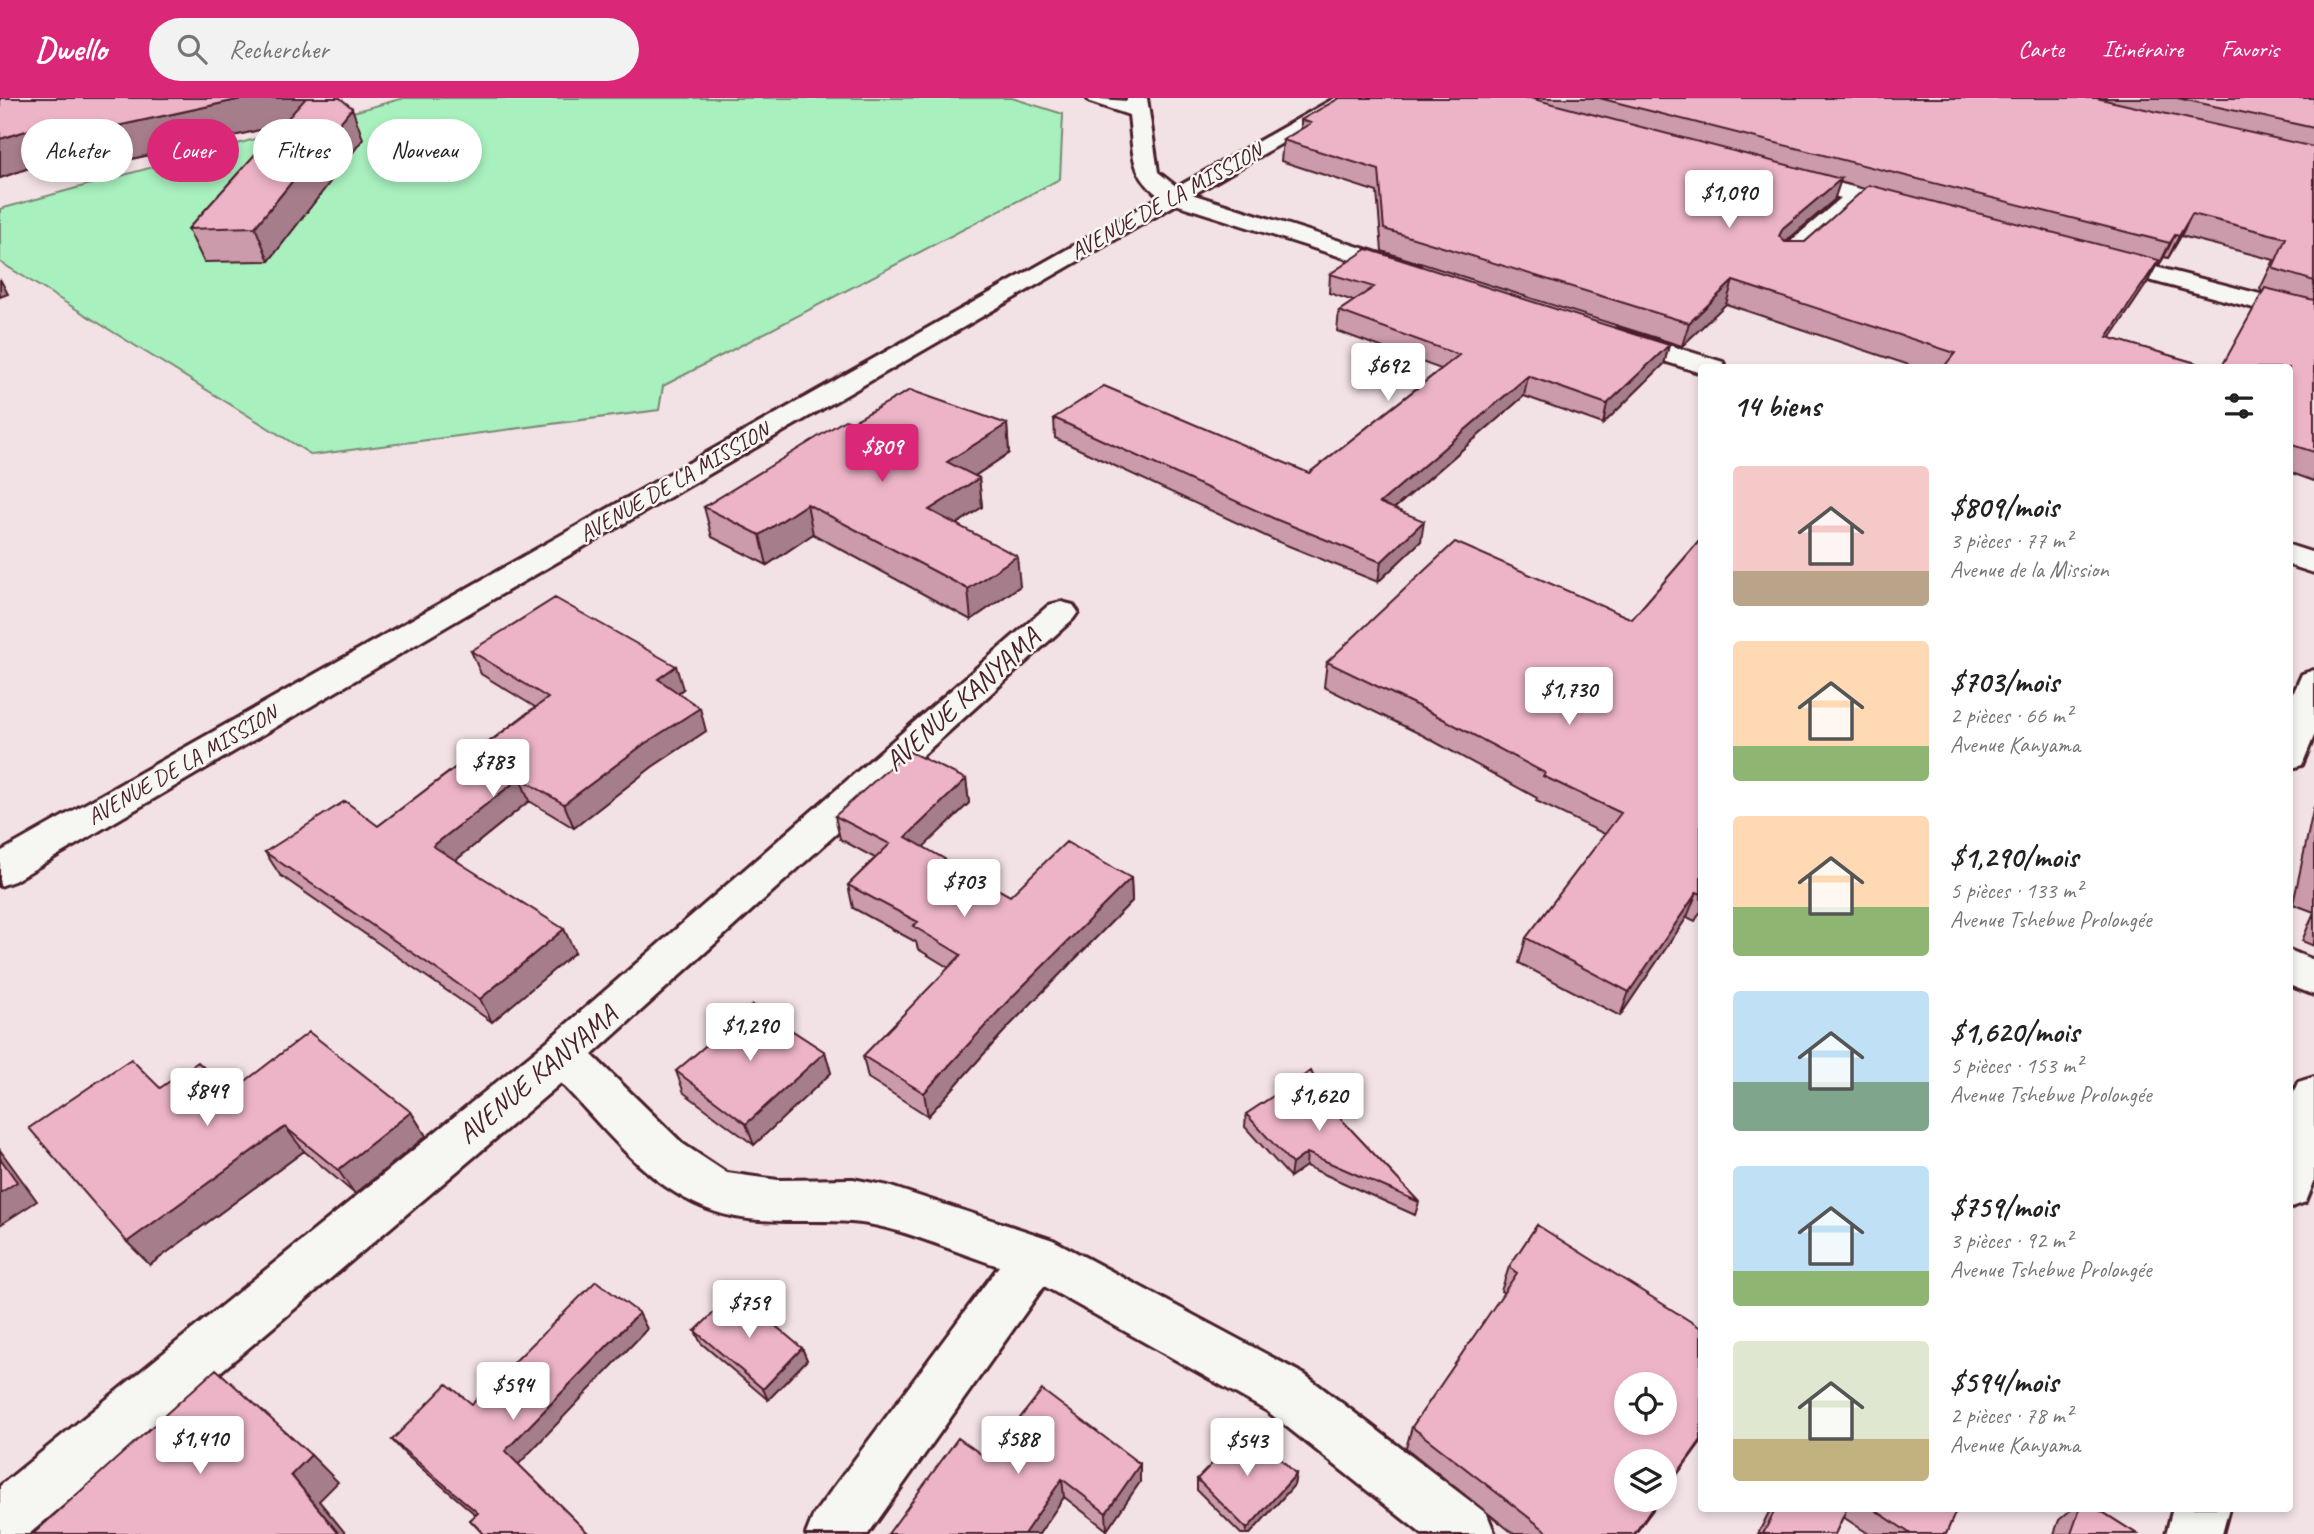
<!DOCTYPE html>
<html lang="fr">
<meta charset="utf-8">
<style>
:root{--surface:#fff;--page:#f2f2f2;--text:#222;--muted:#767676;--accent:#db2777}
body{margin:0;font-family:Caveat,sans-serif;background:var(--page);color:var(--text);height:100vh;display:flex;flex-direction:column;font-size:26px;white-space:nowrap}
*{box-sizing:border-box;margin:0}
p{font-size:23px;color:var(--muted)}
.icon{flex:none;width:38px;height:38px;fill:none;stroke:currentColor;stroke-width:2;stroke-linecap:round;stroke-linejoin:round}
.map{position:relative;flex:1;overflow:hidden}
.details{position:absolute;left:1698px;top:266px;width:595px;height:1148px;display:flex;flex-direction:column;background:var(--surface);border-radius:7px;box-shadow:0 4px 10px #0003}
.details>*{flex:none}
.banner{position:absolute;left:21px;top:21px;width:665px;height:63px;display:flex;gap:14px}
.buttons{position:absolute;left:1614px;top:1274px;display:grid;gap:14px}
.buttons a{display:grid;place-items:center;width:63px;height:63px;border-radius:50%;background:var(--surface);box-shadow:0 4px 10px #0003;font-size:35px}
.price{position:absolute;translate:-50% -60px;padding:0 16px;border-radius:7px;background:#fff;color:#222;font-size:23px;line-height:46px;filter:drop-shadow(0 2px 4px #0008)}
.price::after{content:'';position:absolute;left:50%;top:42px;width:21px;height:16px;margin-left:-10px;background:inherit;clip-path:polygon(0 0,100% 0,50% 100%)}
.price.on{background:var(--accent);color:#fff}
ul{padding:0;list-style:none}
li{display:flex;align-items:center;gap:21px;height:175px;padding:0 35px}
li span{display:grid;place-items:center;flex:none;width:196px;height:140px;border-radius:7px;color:#555}
li>.icon{margin-inline-start:auto}
span .icon{width:84px;height:84px;fill:#fffc;stroke-width:1}
li b{font-size:30px}
h2{display:flex;justify-content:space-between;align-items:center;height:84px;padding:0 35px;font-size:30px}
.pill{padding:0 24px;border-radius:32px;background:var(--surface);box-shadow:0 4px 10px #0003;font-size:24px;line-height:63px}
.pill.on{background:var(--accent);color:#fff}
header{display:flex;align-items:center;gap:42px;box-sizing:border-box;height:98px;padding:0 35px;background:var(--accent);color:#fff}
header strong{font-size:33px}
nav{display:flex;gap:38px;margin-inline-start:auto;font-size:24px}
.search{width:490px;height:63px;background:var(--page);display:flex;align-items:center;gap:18px;box-sizing:border-box;padding:0 24px;border-radius:38px;color:var(--muted);font-size:26px}
.map>svg:first-child{display:block}
</style>
<header>
<strong>Dwello</strong>
<div class="search"><svg class="icon" aria-label="search" viewBox="0 0 24 24"><circle cx="10" cy="10" r="6"/><path d="M15 15l6 6"/></svg>Rechercher</div>
<nav><a>Carte</a><a>Itinéraire</a><a>Favoris</a></nav>
</header>
<div class="map">
<svg width="2314" height="1436" viewBox="0 0 2314 1436">
<rect width="100%" height="100%" fill="#f3e2e5"/>
<filter id="ink" filterUnits="userSpaceOnUse"><feTurbulence type="fractalNoise" baseFrequency=".0143" numOctaves="2"/><feDisplacementMap in="SourceGraphic" scale="14" xChannelSelector="R" yChannelSelector="G"/><feConvolveMatrix kernelMatrix="1 2 1 2 8 2 1 2 1" color-interpolation-filters="sRGB"/></filter>
<g filter="url(#ink)">
<path fill="#a8f0be" stroke="#798874" stroke-width="2" d="M 404,0 L 1012,0 L 1063,16 L 1060,81 L 663,288 L 659,312 L 312,357 L 0,164 L 0,111 Z"/>
<g fill="none" stroke-linecap="round" stroke-linejoin="round">
<defs>
<path id="street" d="M 1087,0 L 1127,3 L 1127,0 L 1147,0 L 1158,74 L 1182,93 L 1419,168 L 1423,173 L 1419,178 L 1401,178 L 1166,103 C 1129,78 1134,58 1129,17 L 1090,4 Z
M 1787,72 L 1916,105 L 1920,110 L 1916,115 L 1908,117 L 1862,105 L 1796,164 L 1778,164 L 1775,159 L 1778,154 L 1841,100 L 1779,84 L 1776,79 Z
M 2101,155 L 2314,210 L 2314,226 L 2092,167 L 2089,162 L 2092,157 Z
M 1617,231 L 1723,264 L 1726,270 L 1701,270 L 1701,275 L 1608,245 L 1604,239 L 1608,233 Z
M 2289,447 L 2314,455 L 2314,475 L 2289,467 Z
M 1061,504 L 1073,507 L 1078,514 L 1073,521 L 592,957 L 683,1046 L 727,1075 L 778,1082 L 853,1081 L 888,1088 L 1053,1142 L 1305,1277 L 1487,1416 L 1495,1436 L 1422,1436 L 1267,1313 L 1044,1188 L 868,1436 L 806,1436 L 814,1416 L 999,1168 C 957,1155 894,1126 851,1124 C 796,1120 746,1131 694,1105 C 641,1080 601,1026 561,985 L 29,1436 L 0,1436 L 0,1388 L 546,944 L 1049,507 Z
M 2314,572 L 2314,638 L 2302,667 L 2289,671 L 2289,605 L 2302,576 Z
M 2289,852 L 2314,862 L 2314,897 L 2289,887 Z
M 2314,979 L 2314,1084 L 2306,1104 L 2289,1110 L 2289,1006 L 2298,984 Z
M 2173,1410 L 2229,1410 L 2222,1436 L 2166,1436 Z"/>
<path id="secondary" d="M 1335,0 L 1360,0 L 488,504 L 14,783 L 0,788 L 0,754 Z"/>
</defs>
<use href="#street" stroke="#4a1f2b" stroke-width="6"/>
<use href="#secondary" stroke="#4a1f2b" stroke-width="6"/>
<use href="#street" fill="#f6f6f2" fill-rule="evenodd"/>
<use href="#secondary" fill="#f6f6f2" fill-rule="evenodd"/>
</g>
<path fill="#cc9bab" stroke="#4a1f2b" stroke-width="2" fill-rule="evenodd" d="M 0,0 L 340,0 L 363,41 L 269,163 L 204,164 L 188,131 L 284,24 L 277,28 L 74,74 L 49,63 L 0,80 Z
M 1340,0 L 2314,0 L 2314,383 L 2289,374 L 2289,270 L 2262,194 L 2260,191 L 2274,162 L 2181,138 L 2168,160 L 2164,159 L 2159,167 L 2157,166 L 2147,185 L 2110,240 L 2213,270 L 1918,270 L 1726,206 L 1682,248 L 1382,153 L 1377,94 L 1281,63 L 1283,42 L 1301,31 L 1301,22 ZM 1840,84 L 1865,91 L 1805,144 L 1785,144 L 1834,102 Z
M 1330,176 L 1669,247 L 1664,266 L 1603,326 L 1524,298 L 1394,411 L 1421,443 L 1378,484 L 1274,442 L 1055,340 L 1054,320 L 1309,375 L 1441,271 L 1337,233 L 1339,213 L 1354,203 L 1329,195 Z
M 852,324 L 1007,326 L 1009,355 L 975,378 L 979,380 L 982,409 L 957,426 L 1020,488 L 971,522 L 813,436 L 767,467 L 712,439 L 704,409 Z
M 1701,441 L 1701,813 L 1695,823 L 1687,819 L 1620,918 L 1519,865 L 1526,840 L 1605,736 L 1536,703 L 1537,700 L 1424,638 L 1324,589 L 1327,564 L 1632,521 Z
M 471,553 L 683,591 L 678,595 L 706,633 L 652,669 L 574,730 L 529,703 L 456,762 L 575,854 L 492,924 L 280,777 L 265,754 L 378,728 L 535,609 L 481,576 Z
M 966,681 L 969,705 L 923,749 L 1010,798 L 1131,780 L 1132,803 L 1009,928 L 928,1018 L 868,980 L 863,958 L 949,870 L 918,851 L 916,844 L 853,810 L 848,787 L 875,760 L 840,741 L 835,718 Z
M 2314,708 L 2314,814 L 2293,806 Z
M 2314,814 L 2314,848 L 2302,843 Z
M 825,954 L 831,975 L 754,1047 L 684,995 L 676,973 Z
M 160,990 L 230,995 L 411,1014 L 426,1038 L 355,1096 L 304,1053 L 150,1167 Z
M 1325,1004 L 1419,1104 L 1415,1117 L 1306,1068 L 1290,1079 L 1245,1029 L 1246,1016 Z
M 1537,1127 L 1626,1402 L 1660,1402 L 1635,1436 L 1514,1436 L 1406,1350 L 1412,1329 L 1504,1195 L 1501,1193 L 1509,1169 Z
M 639,1215 L 647,1231 L 518,1366 L 589,1436 L 483,1436 L 470,1422 L 476,1417 L 406,1357 L 392,1342 L 472,1306 Z
M 695,1233 L 802,1250 L 807,1262 L 768,1302 L 701,1245 Z
M 988,1361 L 1140,1366 L 1140,1384 L 1107,1432 L 1064,1399 L 1039,1436 L 888,1436 Z
M 1296,1376 L 1294,1387 L 1250,1436 L 1241,1436 L 1197,1392 L 1197,1381 Z
M 1771,1410 L 1957,1410 L 1946,1436 L 1869,1436 L 1843,1419 L 1835,1436 L 1758,1436 Z
M 2073,1410 L 2096,1410 L 2137,1436 L 2054,1436 L 2059,1422 Z"/>
<path fill="#a67e8b" stroke="#4a1f2b" stroke-width="2" d="M 246,0 L 333,0 L 277,28 L 74,74 L 57,41 Z
M 352,10 L 363,41 L 269,163 L 255,129 Z
M 32,31 L 49,63 L 0,80 L 0,41 Z
M 1841,81 L 1834,102 L 1776,152 L 1779,138 L 1783,130 Z
M 2192,116 L 2181,138 L 2168,160 L 2179,138 Z
M 2175,137 L 2164,159 L 2159,167 L 2170,145 Z
M 2159,162 L 2147,185 L 2096,262 L 2107,239 Z
M 0,181 L 8,196 L 0,199 Z
M 1733,183 L 1726,206 L 1682,248 L 1689,225 Z
M 1669,247 L 1664,266 L 1603,326 L 1607,306 Z
M 1528,278 L 1524,298 L 1377,425 L 1380,405 Z
M 1007,326 L 1009,355 L 950,394 L 947,364 Z
M 979,380 L 982,409 L 933,442 L 929,412 Z
M 807,406 L 813,436 L 767,467 L 760,437 Z
M 1424,423 L 1421,443 L 1378,484 L 1381,464 Z
M 1017,458 L 1020,488 L 971,522 L 968,491 Z
M 676,568 L 683,591 L 665,604 L 658,581 Z
M 700,610 L 706,633 L 652,669 L 574,730 L 564,706 L 644,646 Z
M 520,680 L 529,703 L 445,771 L 433,748 Z
M 966,681 L 969,705 L 910,762 L 906,739 Z
M 1131,780 L 1132,803 L 1009,928 L 928,1018 L 924,995 L 1006,905 Z
M 1697,794 L 1687,819 L 1620,918 L 1629,894 Z
M 564,831 L 575,854 L 492,924 L 480,901 Z
M 825,954 L 831,975 L 754,1047 L 746,1026 Z
M 411,1014 L 426,1038 L 355,1096 L 338,1072 Z
M 285,1029 L 304,1053 L 150,1167 L 127,1144 Z
M 0,1052 L 37,1103 L 0,1127 Z
M 1307,1055 L 1306,1068 L 1290,1079 L 1292,1066 Z
M 639,1215 L 647,1231 L 517,1368 L 505,1353 Z
M 802,1250 L 807,1262 L 768,1302 L 763,1291 Z
M 1701,1342 L 1701,1344 L 1664,1395 L 1664,1394 Z
M 311,1357 L 338,1384 L 319,1403 L 346,1436 L 339,1436 L 291,1377 Z
M 1140,1366 L 1140,1384 L 1107,1432 L 1106,1415 Z
M 1296,1376 L 1294,1387 L 1250,1436 L 1246,1436 L 1247,1431 Z
M 1062,1381 L 1064,1399 L 1039,1436 L 1024,1436 Z
M 1658,1402 L 1660,1402 L 1635,1436 L 1634,1436 Z"/>
<path fill="#edb4c7" stroke="#4a1f2b" stroke-width="2" fill-rule="evenodd" d="M 0,0 L 246,0 L 57,41 L 32,31 L 0,41 Z
M 306,0 L 340,0 L 352,10 L 255,129 L 188,131 Z
M 1340,0 L 1530,0 L 1841,81 L 1783,130 L 1779,138 L 1785,144 L 1805,144 L 1869,87 L 2159,162 L 2107,239 L 2213,270 L 1943,270 L 1955,255 L 1733,183 L 1689,225 L 1384,131 L 1379,72 L 1283,42 L 1311,25 L 1301,22 Z
M 1599,0 L 2096,0 L 2314,49 L 2314,183 L 2275,171 L 2273,169 L 2286,140 L 2192,116 L 2179,138 L 2175,137 L 2170,145 Z
M 2177,0 L 2314,0 L 2314,30 Z
M 1367,151 L 1669,247 L 1607,306 L 1528,278 L 1380,405 L 1424,423 L 1381,464 L 1275,421 L 1054,320 L 1104,288 L 1309,375 L 1459,257 L 1339,213 L 1374,189 L 1330,176 Z
M 2265,190 L 2314,202 L 2314,354 L 2289,346 L 2289,270 L 2221,270 Z
M 910,292 L 1007,326 L 947,364 L 979,380 L 929,412 L 1017,458 L 968,491 L 807,406 L 760,437 L 704,409 L 845,322 L 852,324 Z
M 1701,441 L 1701,796 L 1697,794 L 1629,894 L 1526,840 L 1621,715 L 1543,678 L 1545,675 L 1428,613 L 1327,564 L 1455,444 L 1632,521 Z
M 555,500 L 676,568 L 658,581 L 700,610 L 644,646 L 564,706 L 520,680 L 433,748 L 564,831 L 480,901 L 265,754 L 345,703 L 378,728 L 548,600 L 471,553 Z
M 908,653 L 966,681 L 906,739 L 1010,798 L 1066,744 L 1131,780 L 1006,905 L 924,995 L 863,958 L 961,857 L 913,828 L 918,824 L 848,787 L 890,746 L 835,718 Z
M 753,907 L 825,954 L 746,1026 L 676,973 Z
M 309,934 L 411,1014 L 338,1072 L 285,1029 L 127,1144 L 29,1030 L 131,961 L 160,990 L 198,964 L 230,995 Z
M 1311,973 L 1325,1004 L 1419,1104 L 1307,1055 L 1292,1066 L 1246,1016 Z
M 0,1060 L 17,1084 L 0,1095 Z
M 1537,1127 L 1701,1230 L 1701,1342 L 1664,1394 L 1664,1363 L 1626,1363 L 1626,1402 L 1658,1402 L 1634,1436 L 1550,1436 L 1412,1329 L 1517,1175 L 1509,1169 ZM 1626,1286 L 1664,1286 L 1664,1325 L 1626,1325 Z
M 596,1183 L 639,1215 L 505,1353 L 589,1436 L 484,1436 L 470,1422 L 478,1415 L 392,1342 L 447,1286 L 472,1306 Z
M 735,1194 L 802,1250 L 763,1291 L 695,1233 Z
M 216,1271 L 311,1357 L 291,1377 L 339,1436 L 33,1436 Z
M 1042,1292 L 1140,1366 L 1106,1415 L 1062,1381 L 1024,1436 L 888,1436 L 958,1340 L 988,1361 Z
M 1248,1329 L 1296,1376 L 1247,1431 L 1197,1381 Z
M 1776,1410 L 1847,1410 L 1835,1436 L 1763,1436 Z
M 1872,1410 L 1957,1410 L 1946,1436 L 1911,1436 Z
M 2080,1410 L 2096,1410 L 2137,1436 L 2071,1436 Z"/>
</g>
<g text-anchor="middle" dominant-baseline="central" stroke-width="5" stroke-linejoin="round" paint-order="stroke">
<g font-size="23" fill="#4a1f2b" stroke="#f6f6f2">
<text transform="translate(1166 103) rotate(-29)">AVENUE DE LA MISSION</text>
<text transform="translate(674 384) rotate(-30)">AVENUE DE LA MISSION</text>
<text transform="translate(182 667) rotate(-30)">AVENUE DE LA MISSION</text>
</g>
<g font-size="28" fill="#4a1f2b" stroke="#f6f6f2">
<text transform="translate(962 601) rotate(-42)">AVENUE KANYAMA</text>
<text transform="translate(537 976) rotate(-40)">AVENUE KANYAMA</text>
</g>
</g>
</svg>
<div class="buttons">
<a><svg class="icon" aria-label="locate" viewBox="0 0 24 24"><circle cx="12" cy="12" r="6"/><path d="M12 2v4M12 18v4M2 12h4M18 12h4"/></svg></a>
<a><svg class="icon" aria-label="layers" viewBox="0 0 24 24"><path d="M12 4l9 5-9 5-9-5zM3 14l9 5 9-5"/></svg></a>
</div>
<b class="price" style="left:1729px;top:132px">$1,090</b>
<b class="price" style="left:1388px;top:305px">$692</b>
<b class="price on" style="left:882px;top:386px">$809</b>
<b class="price" style="left:1569px;top:629px">$1,730</b>
<b class="price" style="left:493px;top:701px">$783</b>
<b class="price" style="left:964px;top:821px">$703</b>
<b class="price" style="left:750px;top:965px">$1,290</b>
<b class="price" style="left:207px;top:1030px">$849</b>
<b class="price" style="left:1319px;top:1035px">$1,620</b>
<b class="price" style="left:749px;top:1242px">$759</b>
<b class="price" style="left:513px;top:1324px">$594</b>
<b class="price" style="left:200px;top:1378px">$1,410</b>
<b class="price" style="left:1018px;top:1378px">$588</b>
<b class="price" style="left:1247px;top:1380px">$543</b>
<div class="banner">
<a class="pill">Acheter</a>
<a class="pill on">Louer</a>
<a class="pill">Filtres</a>
<a class="pill">Nouveau</a>
</div>
<section class="details">
<h2>14 biens<svg class="icon" aria-label="filters" viewBox="0 0 24 24"><path d="M4 7h16M4 17h16"/><circle cx="9" cy="7" r="2"/><circle cx="15" cy="17" r="2"/></svg></h2>
<ul>
<li><span style="background:linear-gradient(#f6c9c9 75%,#b9a48a 0)"><svg class="icon" aria-label="home" viewBox="0 0 24 24"><path d="M3 11l9-7 9 7M6 9v11h12V9"/></svg></span><div><b>$809/mois</b><p>3 pièces · 77 m²</p><p>Avenue de la Mission</p></div></li>
<li><span style="background:linear-gradient(#ffd9b3 75%,#8fb573 0)"><svg class="icon" aria-label="home" viewBox="0 0 24 24"><path d="M3 11l9-7 9 7M6 9v11h12V9"/></svg></span><div><b>$703/mois</b><p>2 pièces · 66 m²</p><p>Avenue Kanyama</p></div></li>
<li><span style="background:linear-gradient(#ffd9b3 65%,#8fb573 0)"><svg class="icon" aria-label="home" viewBox="0 0 24 24"><path d="M3 11l9-7 9 7M6 9v11h12V9"/></svg></span><div><b>$1,290/mois</b><p>5 pièces · 133 m²</p><p>Avenue Tshebwe Prolongée</p></div></li>
<li><span style="background:linear-gradient(#bfe0f5 65%,#7fa58c 0)"><svg class="icon" aria-label="home" viewBox="0 0 24 24"><path d="M3 11l9-7 9 7M6 9v11h12V9"/></svg></span><div><b>$1,620/mois</b><p>5 pièces · 153 m²</p><p>Avenue Tshebwe Prolongée</p></div></li>
<li><span style="background:linear-gradient(#bfe0f5 75%,#8fb573 0)"><svg class="icon" aria-label="home" viewBox="0 0 24 24"><path d="M3 11l9-7 9 7M6 9v11h12V9"/></svg></span><div><b>$759/mois</b><p>3 pièces · 92 m²</p><p>Avenue Tshebwe Prolongée</p></div></li>
<li><span style="background:linear-gradient(#dfe7d0 70%,#c2b280 0)"><svg class="icon" aria-label="home" viewBox="0 0 24 24"><path d="M3 11l9-7 9 7M6 9v11h12V9"/></svg></span><div><b>$594/mois</b><p>2 pièces · 78 m²</p><p>Avenue Kanyama</p></div></li>
</ul>
</section>
</div>
